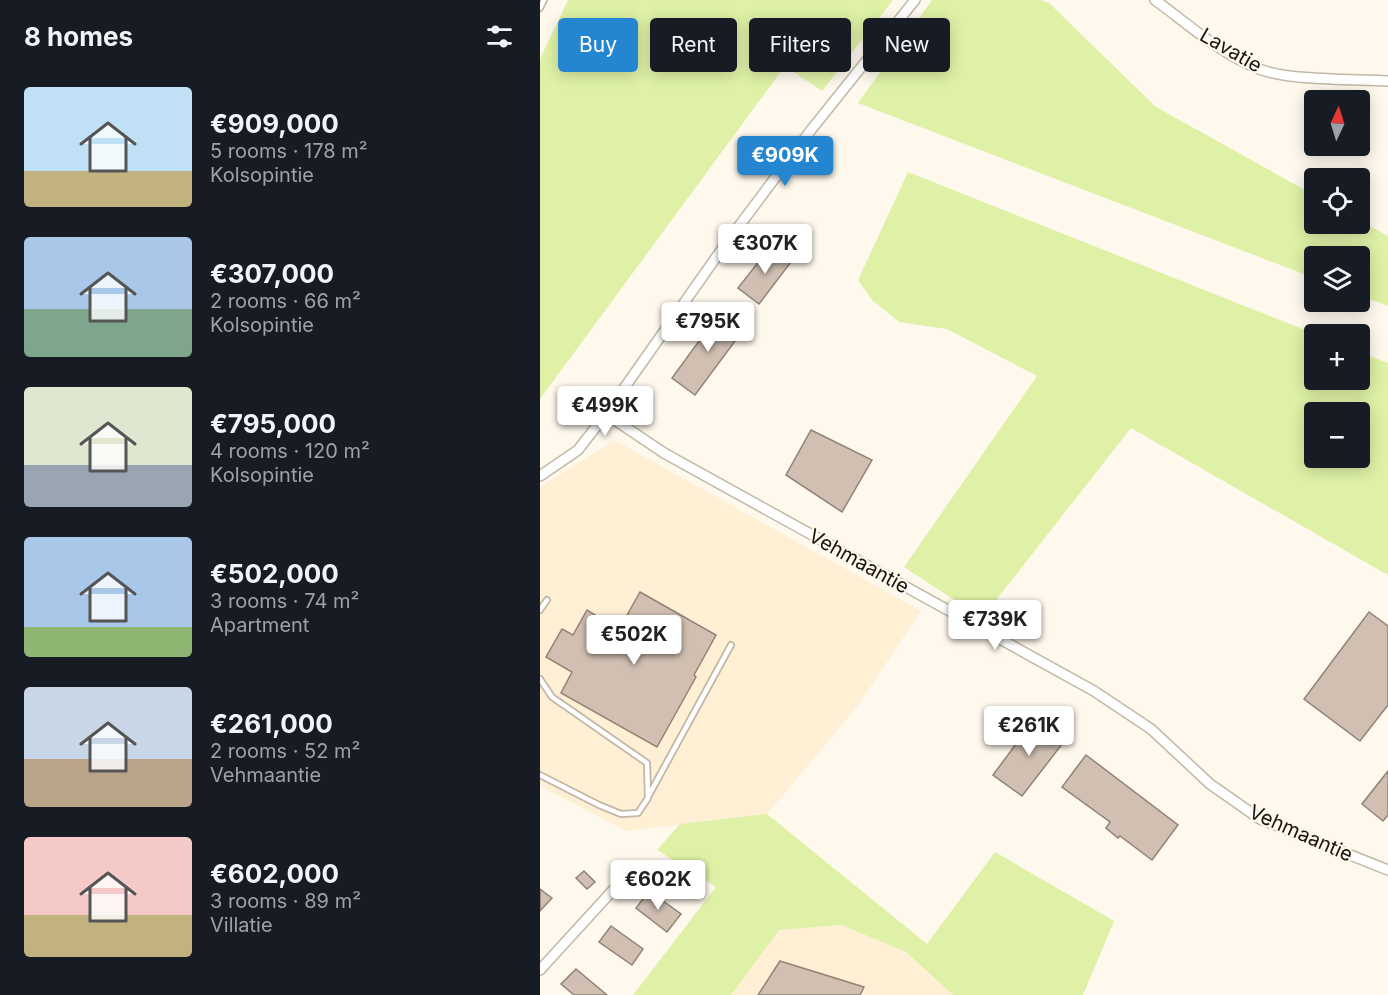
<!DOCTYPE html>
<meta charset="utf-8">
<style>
:root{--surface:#171b24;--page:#242831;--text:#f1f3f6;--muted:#9ea1a6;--accent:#2485d1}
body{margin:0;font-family:Inter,sans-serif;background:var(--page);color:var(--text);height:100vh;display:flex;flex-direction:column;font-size:22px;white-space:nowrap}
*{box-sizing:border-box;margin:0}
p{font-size:20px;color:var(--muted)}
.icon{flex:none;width:33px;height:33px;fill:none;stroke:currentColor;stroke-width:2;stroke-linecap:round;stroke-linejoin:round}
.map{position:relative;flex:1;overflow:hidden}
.details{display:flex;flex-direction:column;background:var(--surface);width:540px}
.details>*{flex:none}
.hud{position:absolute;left:18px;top:18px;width:570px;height:54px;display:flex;gap:12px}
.needle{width:39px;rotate:4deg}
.buttons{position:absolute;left:764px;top:90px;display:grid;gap:12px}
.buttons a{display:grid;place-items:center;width:66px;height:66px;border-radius:6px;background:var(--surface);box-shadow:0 3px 15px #0003;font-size:30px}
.price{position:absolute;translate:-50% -51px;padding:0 14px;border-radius:6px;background:#fff;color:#222;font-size:20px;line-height:39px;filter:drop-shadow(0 2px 3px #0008)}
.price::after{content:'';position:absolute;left:50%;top:36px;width:18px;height:14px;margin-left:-9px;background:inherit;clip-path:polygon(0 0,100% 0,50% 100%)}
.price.on{background:var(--accent);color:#fff}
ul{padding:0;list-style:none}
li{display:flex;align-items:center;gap:18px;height:150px;padding:0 24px}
li span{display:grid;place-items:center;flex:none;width:168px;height:120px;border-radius:6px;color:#555}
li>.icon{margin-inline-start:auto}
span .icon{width:72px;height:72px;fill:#fffc;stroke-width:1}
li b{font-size:26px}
h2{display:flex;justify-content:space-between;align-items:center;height:72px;padding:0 24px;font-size:26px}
.chip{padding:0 21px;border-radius:6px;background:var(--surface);box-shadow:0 3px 15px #0003;font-size:21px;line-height:54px}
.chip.on{background:var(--accent);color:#fff}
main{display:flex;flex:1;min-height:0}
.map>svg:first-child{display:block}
</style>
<main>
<section class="details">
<h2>8 homes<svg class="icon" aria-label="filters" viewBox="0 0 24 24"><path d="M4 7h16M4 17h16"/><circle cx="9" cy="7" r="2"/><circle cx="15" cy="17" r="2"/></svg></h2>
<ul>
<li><span style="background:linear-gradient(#bfe0f5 70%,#c2b280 0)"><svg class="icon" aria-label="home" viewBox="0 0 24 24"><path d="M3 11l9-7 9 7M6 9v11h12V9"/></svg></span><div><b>€909,000</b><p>5 rooms · 178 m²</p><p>Kolsopintie</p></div></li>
<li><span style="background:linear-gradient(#a9c7e8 60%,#7fa58c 0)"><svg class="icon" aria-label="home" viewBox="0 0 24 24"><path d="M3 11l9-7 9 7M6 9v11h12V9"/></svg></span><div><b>€307,000</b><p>2 rooms · 66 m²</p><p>Kolsopintie</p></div></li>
<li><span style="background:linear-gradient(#dfe7d0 65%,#9aa5b1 0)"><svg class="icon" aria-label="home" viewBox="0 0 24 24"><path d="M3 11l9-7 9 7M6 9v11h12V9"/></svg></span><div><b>€795,000</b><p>4 rooms · 120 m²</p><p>Kolsopintie</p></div></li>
<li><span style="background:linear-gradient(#a9c7e8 75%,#8fb573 0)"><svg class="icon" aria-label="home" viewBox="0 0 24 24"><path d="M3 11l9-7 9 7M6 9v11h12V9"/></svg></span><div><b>€502,000</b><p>3 rooms · 74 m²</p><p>Apartment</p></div></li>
<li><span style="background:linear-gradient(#c9d6e8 60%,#b9a48a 0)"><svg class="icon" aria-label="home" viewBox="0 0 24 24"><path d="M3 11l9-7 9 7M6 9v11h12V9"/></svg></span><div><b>€261,000</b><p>2 rooms · 52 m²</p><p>Vehmaantie</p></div></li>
<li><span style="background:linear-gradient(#f6c9c9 65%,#c2b280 0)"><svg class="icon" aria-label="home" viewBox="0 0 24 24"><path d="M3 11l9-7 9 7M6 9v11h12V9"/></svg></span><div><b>€602,000</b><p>3 rooms · 89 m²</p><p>Villatie</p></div></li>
</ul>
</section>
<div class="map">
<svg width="848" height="995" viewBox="0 0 848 995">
<rect width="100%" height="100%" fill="#fef8ed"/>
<path fill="#feefd5" d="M 74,440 L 381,611 L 316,708 L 227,814 L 87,831 L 0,786 L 0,487 Z
M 300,925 L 366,952 L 413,995 L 188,995 L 239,930 Z"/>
<path fill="#def1a6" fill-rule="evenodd" d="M 28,0 L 353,0 L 282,91 L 245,66 L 0,399 L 0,59 Z
M 392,0 L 500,0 L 509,3 L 616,107 L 774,195 L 774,224 L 819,224 L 819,220 L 848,236 L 848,306 L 819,295 L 819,256 L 774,256 L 774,278 L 318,103 Z
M 368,172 L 775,334 L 774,380 L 819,380 L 819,352 L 848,363 L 848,575 L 591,428 L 442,618 L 364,567 L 497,376 L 407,329 L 359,322 L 332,300 L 318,280 ZM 819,412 L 819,458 L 774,458 L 774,412 Z
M 227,814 L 387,944 L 455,852 L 574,921 L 543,995 L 413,995 L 366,952 L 301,925 L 239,930 L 191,995 L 93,995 L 176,887 L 117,850 L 140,824 Z"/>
<path fill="#d1c0b2" stroke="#928275" stroke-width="1.5" d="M 231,246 L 251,262 L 219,304 L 198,288 Z
M 181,311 L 204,329 L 155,395 L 132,378 Z
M 271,430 L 332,460 L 302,512 L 246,475 Z
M 100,592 L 176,635 L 154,675 L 156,677 L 117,747 L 21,693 L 32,672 L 6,657 L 22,629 L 33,635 L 47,610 L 60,618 L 58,622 L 77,633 Z
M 829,612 L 848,626 L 848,705 L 820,741 L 764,699 Z
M 496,717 L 526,739 L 482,796 L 453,775 Z
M 546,755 L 638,825 L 612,860 L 580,836 L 578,838 L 566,828 L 570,822 L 522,787 Z
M 848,771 L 848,815 L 843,821 L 822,804 Z
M 44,871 L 55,882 L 47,889 L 36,878 Z
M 0,889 L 12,898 L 0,911 Z
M 109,891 L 141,914 L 127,932 L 96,908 Z
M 71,926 L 103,949 L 92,965 L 59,942 Z
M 240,961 L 324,987 L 320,995 L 218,995 Z
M 36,969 L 67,995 L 34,995 L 21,984 Z"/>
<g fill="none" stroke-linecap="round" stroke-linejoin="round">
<defs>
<path id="lane" d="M 0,8 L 4,0
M 0,610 L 7,600
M 0,679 L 12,697 L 107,763 L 108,798 L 98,813 L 81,814 L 59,805 L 0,775
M 109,795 L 191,645"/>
<path id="street" d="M 615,0 C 648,24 681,54 719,69 C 751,81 813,79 848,81
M 66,414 L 124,453 L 554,691 L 611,729 L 670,784 L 720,819 L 848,870
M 0,476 L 38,450 L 66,414 L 184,246 L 271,130 L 375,0
M 0,970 L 95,866"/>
</defs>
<use href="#lane" stroke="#c2b8a6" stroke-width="8"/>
<use href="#street" stroke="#c2b8a6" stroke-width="12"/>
<use href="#lane" stroke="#fff" stroke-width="4.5"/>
<use href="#street" stroke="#fff" stroke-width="9"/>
</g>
<g text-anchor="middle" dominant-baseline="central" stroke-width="4.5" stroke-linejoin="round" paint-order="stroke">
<g font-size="20" fill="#18140e" stroke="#fef8ed">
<text transform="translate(691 50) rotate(30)">Lavatie</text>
<text transform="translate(319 561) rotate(29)">Vehmaantie</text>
<text transform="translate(761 833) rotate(24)">Vehmaantie</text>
</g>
</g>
</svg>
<div class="buttons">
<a><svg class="needle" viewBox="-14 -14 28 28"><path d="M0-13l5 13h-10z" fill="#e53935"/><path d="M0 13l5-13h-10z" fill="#9ea1a6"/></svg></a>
<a><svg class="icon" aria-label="locate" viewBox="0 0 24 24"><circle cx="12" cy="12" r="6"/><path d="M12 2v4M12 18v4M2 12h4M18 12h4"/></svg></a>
<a><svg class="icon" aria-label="layers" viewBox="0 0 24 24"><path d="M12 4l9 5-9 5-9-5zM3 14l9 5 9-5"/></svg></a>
<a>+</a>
<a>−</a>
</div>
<b class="price on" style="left:245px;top:187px">€909K</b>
<b class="price" style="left:225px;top:275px">€307K</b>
<b class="price" style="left:168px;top:353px">€795K</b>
<b class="price" style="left:65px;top:437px">€499K</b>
<b class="price" style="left:455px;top:651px">€739K</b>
<b class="price" style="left:94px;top:666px">€502K</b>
<b class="price" style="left:489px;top:757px">€261K</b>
<b class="price" style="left:118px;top:911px">€602K</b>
<div class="hud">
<a class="chip on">Buy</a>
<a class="chip">Rent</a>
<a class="chip">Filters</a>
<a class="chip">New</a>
</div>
</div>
</main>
